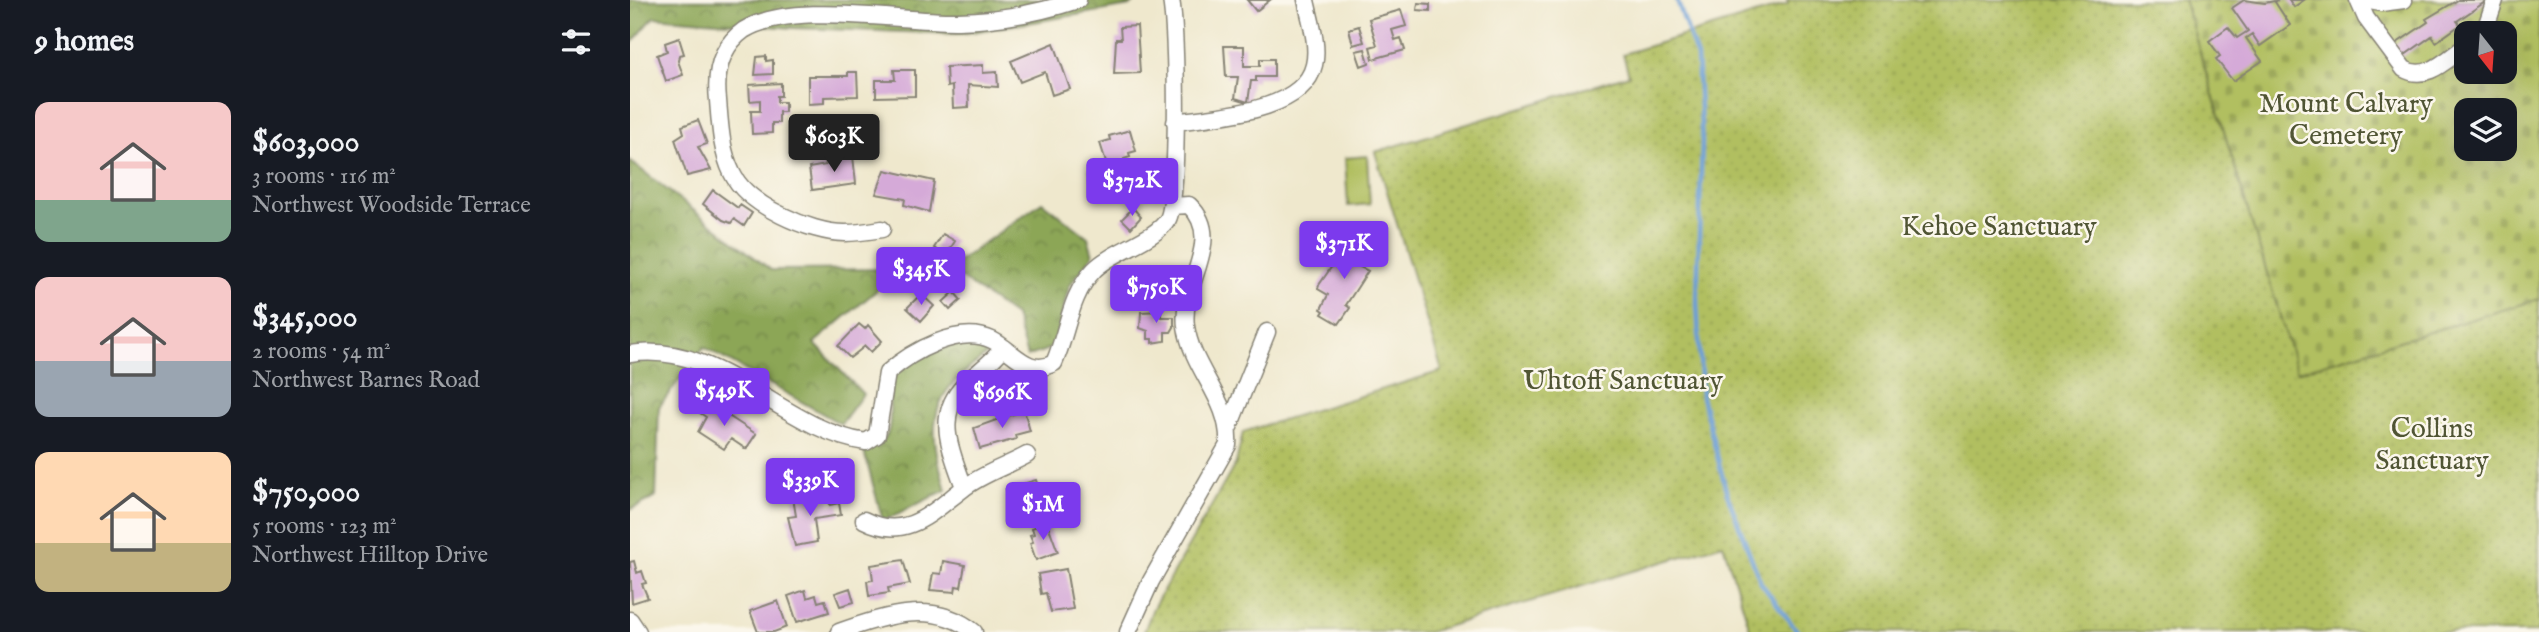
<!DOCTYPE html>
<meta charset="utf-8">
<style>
:root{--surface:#171b24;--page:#20242c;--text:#f1f3f6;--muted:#9ea1a6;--accent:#7c3aed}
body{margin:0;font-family:"IM FELL English",serif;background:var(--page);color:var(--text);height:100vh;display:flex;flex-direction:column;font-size:26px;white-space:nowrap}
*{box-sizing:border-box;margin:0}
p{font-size:23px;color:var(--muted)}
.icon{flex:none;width:38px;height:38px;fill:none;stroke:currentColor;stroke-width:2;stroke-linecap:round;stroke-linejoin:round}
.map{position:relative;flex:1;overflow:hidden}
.drawer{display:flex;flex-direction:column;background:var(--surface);width:630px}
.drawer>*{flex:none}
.needle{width:46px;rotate:163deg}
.controls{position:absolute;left:1824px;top:21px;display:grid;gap:14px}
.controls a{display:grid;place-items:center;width:63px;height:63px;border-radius:14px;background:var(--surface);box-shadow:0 7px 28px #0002;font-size:35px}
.price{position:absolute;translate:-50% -60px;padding:0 16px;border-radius:7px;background:var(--accent);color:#fff;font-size:23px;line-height:46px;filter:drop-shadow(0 2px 4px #0008)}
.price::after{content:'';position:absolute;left:50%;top:42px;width:21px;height:16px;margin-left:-10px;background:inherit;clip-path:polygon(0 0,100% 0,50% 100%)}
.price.active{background:#222;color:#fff}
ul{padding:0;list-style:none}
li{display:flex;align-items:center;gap:21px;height:175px;padding:0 35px}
li span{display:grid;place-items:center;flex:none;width:196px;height:140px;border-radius:14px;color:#555}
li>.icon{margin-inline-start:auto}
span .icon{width:84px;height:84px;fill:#fffc;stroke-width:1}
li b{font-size:30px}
h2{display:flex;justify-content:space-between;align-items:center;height:84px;padding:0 35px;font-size:30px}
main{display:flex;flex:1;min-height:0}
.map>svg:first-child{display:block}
</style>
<main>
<section class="drawer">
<h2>9 homes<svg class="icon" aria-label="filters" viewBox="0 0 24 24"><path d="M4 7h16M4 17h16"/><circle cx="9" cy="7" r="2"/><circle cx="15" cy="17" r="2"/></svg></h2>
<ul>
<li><span style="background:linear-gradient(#f6c9c9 70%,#7fa58c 0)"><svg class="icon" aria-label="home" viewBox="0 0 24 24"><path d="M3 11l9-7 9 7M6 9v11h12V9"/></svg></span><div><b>$603,000</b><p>3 rooms · 116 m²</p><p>Northwest Woodside Terrace</p></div></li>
<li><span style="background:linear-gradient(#f6c9c9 60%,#9aa5b1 0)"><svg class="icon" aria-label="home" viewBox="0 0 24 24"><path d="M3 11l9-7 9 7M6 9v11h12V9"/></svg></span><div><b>$345,000</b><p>2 rooms · 54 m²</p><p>Northwest Barnes Road</p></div></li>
<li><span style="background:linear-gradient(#ffd9b3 65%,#c2b280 0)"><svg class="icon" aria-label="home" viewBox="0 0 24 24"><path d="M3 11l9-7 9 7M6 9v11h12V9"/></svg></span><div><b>$750,000</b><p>5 rooms · 123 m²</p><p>Northwest Hilltop Drive</p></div></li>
</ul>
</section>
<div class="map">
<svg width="1909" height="632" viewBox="0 0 1909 632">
<defs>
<pattern id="forest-crowns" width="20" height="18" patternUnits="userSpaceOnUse" patternTransform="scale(1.75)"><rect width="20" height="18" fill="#8ca657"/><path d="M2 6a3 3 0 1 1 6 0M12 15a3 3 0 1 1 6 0" fill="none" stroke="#728647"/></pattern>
<pattern id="cemetery-stones" width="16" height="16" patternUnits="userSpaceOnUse" patternTransform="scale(1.75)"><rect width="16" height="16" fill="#b1bf61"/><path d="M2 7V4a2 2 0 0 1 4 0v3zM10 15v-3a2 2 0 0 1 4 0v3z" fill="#98a454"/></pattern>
<pattern id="park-dots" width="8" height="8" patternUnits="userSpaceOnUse" patternTransform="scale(1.75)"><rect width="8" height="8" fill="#b1bf61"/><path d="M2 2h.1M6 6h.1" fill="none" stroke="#98a454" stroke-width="1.8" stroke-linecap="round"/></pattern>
</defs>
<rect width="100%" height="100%" fill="#fbf7ec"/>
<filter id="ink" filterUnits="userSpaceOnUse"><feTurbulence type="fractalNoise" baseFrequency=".0143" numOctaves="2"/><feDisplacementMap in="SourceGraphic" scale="14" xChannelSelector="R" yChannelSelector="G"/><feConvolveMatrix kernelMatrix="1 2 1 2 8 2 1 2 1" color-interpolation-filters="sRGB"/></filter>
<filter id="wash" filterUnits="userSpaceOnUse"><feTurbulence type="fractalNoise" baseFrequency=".00686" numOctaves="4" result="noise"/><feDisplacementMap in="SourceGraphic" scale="28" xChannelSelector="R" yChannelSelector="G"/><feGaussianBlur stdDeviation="1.57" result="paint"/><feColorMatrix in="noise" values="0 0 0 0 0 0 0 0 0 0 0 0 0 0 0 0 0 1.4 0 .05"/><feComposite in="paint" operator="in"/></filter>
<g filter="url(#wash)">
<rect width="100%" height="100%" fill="#efe8cd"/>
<path fill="url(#forest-crowns)" stroke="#54613a" stroke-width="2" d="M 0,0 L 507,0 L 500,6 L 330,34 L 164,28 L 24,17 L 0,45 Z
M 0,161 L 141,270 L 272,269 L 184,343 L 233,394 L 211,424 L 74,347 L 29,407 L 26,497 L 0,510 Z
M 412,202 L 458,237 L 463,255 L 439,286 L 424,347 L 397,357 L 385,316 L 318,269 Z
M 332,342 L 367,345 C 354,359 338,367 325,381 C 294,413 305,451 316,490 L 253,521 L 233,448 C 278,443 250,401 264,376 C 275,357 313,349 332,342 Z"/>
<path fill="url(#cemetery-stones)" stroke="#666e3e" stroke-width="2" fill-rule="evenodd" d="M 1554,0 L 1909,0 L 1909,299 L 1667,372 ZM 1836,33 L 1874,33 L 1874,72 L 1836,72 ZM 1836,110 L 1874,110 L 1874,149 L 1836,149 Z"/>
<path fill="url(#park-dots)" stroke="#666e3e" stroke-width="2" d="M 1157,0 L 1554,0 L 1667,372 L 1909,299 L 1909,632 L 1121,632 L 1093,544 L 799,632 L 514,632 L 523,608 L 606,463 L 613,432 L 812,371 L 745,152 L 999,75 L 993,54 L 1158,4 Z"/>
<path fill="#b1bf61" stroke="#666e3e" stroke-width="2" d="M 737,156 L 740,204 L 718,206 L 715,158 Z"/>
<path fill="#6a9ed6" stroke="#435d79" stroke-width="2" d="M 468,167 L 476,190 L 467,193 L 460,170 Z"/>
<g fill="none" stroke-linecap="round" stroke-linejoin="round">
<path stroke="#6a9ed6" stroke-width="4.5" d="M 1047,0 L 1067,57 L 1072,142 L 1067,302 L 1072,397 L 1097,494 L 1131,583 L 1168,632"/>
</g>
<g id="blocks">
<path fill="#d5aad8" d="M 617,0 L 640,0 L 626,11 Z
M 1614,0 L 1635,3 L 1648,0 L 1645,2 L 1660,25 L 1630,46 L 1622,34 L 1616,38 L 1632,61 L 1603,81 L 1586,59 L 1590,56 L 1579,41 L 1598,27 L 1607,38 L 1618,31 L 1602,8 Z
M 1659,0 L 1674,0 L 1664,7 Z
M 1828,0 L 1858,0 L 1827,21 L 1830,25 L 1806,42 L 1802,36 L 1772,57 L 1764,45 L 1798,22 L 1796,19 Z
M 788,3 L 800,4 L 800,11 L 787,10 Z
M 771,10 L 776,26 L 762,30 L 765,40 L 771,38 L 775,50 L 743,59 L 740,47 L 747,45 L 739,19 Z
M 507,26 L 510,73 L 484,74 L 486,39 L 491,39 L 490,27 Z
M 729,26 L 734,42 L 723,45 L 719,29 Z
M 49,38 L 54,54 L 49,55 L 48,61 L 53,75 L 36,81 L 27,55 L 37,51 L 35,43 Z
M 424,43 L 440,89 L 422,95 L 415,72 L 390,82 L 381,61 Z
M 594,46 L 614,46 L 614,66 L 630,66 L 630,59 L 644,59 L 644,77 L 626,77 L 626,81 L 621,81 L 618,102 L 605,98 L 608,77 L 596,77 Z
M 735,49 L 739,63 L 731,66 L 726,51 Z
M 136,56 L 136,61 L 143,60 L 143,74 L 125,75 L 127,57 Z
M 353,65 L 353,73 L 367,72 L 368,87 L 338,85 L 339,107 L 323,108 L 322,86 L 317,87 L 316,67 Z
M 264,70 L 285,70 L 285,96 L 246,97 L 246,80 L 265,80 Z
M 218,72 L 227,72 L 228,96 L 194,97 L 194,103 L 178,104 L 178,76 L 218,76 Z
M 151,83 L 151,96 L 147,96 L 147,102 L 155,102 L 155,112 L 149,112 L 149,123 L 142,123 L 142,133 L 122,134 L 121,111 L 130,111 L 130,100 L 120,101 L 119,85 Z
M 68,120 L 77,144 L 68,147 L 81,170 L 57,176 L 45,139 L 54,133 L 52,126 Z
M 500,130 L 506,151 L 499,153 L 500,157 L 494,159 L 495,162 L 477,165 L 470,143 L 480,140 L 479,136 Z
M 223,156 L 226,184 L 182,190 L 179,168 L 196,165 L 195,160 Z
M 255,170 L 304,181 L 299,212 L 274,205 L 275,199 L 246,194 Z
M 83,190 L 108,208 L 110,205 L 122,213 L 114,226 L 104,219 L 101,223 L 93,220 L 73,204 Z
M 503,208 L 511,217 L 501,228 L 492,219 Z
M 313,234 L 325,241 L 316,256 L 304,248 Z
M 731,238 L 743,245 L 730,267 L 738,271 L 716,305 L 720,308 L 709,324 L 692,314 L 694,311 L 691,309 L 698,295 L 688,289 L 689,285 L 716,246 L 724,251 Z
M 324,292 L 331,300 L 320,310 L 313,302 Z
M 291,294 L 304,306 L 291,321 L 277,308 Z
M 531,311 L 531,317 L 544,317 L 544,327 L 541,332 L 535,332 L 535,341 L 522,343 L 522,339 L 518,339 L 518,331 L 510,328 L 511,312 Z
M 229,324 L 235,329 L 238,325 L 252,341 L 241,352 L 235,346 L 220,358 L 208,346 Z
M 77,402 L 126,434 L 116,449 L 101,439 L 94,449 L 68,432 L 76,417 L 70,413 Z
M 394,410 L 400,431 L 385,435 L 386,439 L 350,449 L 344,428 Z
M 406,480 L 414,505 L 397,510 L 394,501 L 381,506 L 376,489 Z
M 180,495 L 181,500 L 199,498 L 200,505 L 209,503 L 211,515 L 184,519 L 187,542 L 165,546 L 158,517 L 166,516 L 163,498 Z
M 417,522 L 428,552 L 406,560 L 400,543 L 403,542 L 400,535 L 404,534 L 402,528 Z
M 273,560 L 280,584 L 258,588 L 259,593 L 239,596 L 237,581 L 243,580 L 241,565 Z
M 4,561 L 7,573 L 12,571 L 16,583 L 12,584 L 18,598 L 2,603 L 0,562 Z
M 313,561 L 335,565 L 331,587 L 326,586 L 325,592 L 300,590 L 303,573 L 311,574 Z
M 436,569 L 443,609 L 421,612 L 416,593 L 411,594 L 408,574 Z
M 220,588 L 224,602 L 210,606 L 205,593 Z
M 175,590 L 177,598 L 186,595 L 188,602 L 195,600 L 199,612 L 167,622 L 158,596 Z
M 148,601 L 157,627 L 144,632 L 128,632 L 120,611 Z"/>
</g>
</g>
<g filter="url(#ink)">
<use href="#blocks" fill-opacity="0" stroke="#868274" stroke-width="2"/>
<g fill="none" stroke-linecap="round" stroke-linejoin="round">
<defs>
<path id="minor" d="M 1728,0 L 1736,18 L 1774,69 C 1797,82 1817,59 1836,46
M 1734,0 L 1751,3 L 1774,0
M 1854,33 L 1865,0
M 545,122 C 584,116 673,113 684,65 C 689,45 680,20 676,0
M 252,229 C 240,231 227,233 215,233 C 180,233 117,205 102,173 C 91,150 90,125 88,100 C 85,73 90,47 114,30 C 164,0 268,22 328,21 C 369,20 409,13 448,0
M 0,354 C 90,340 152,430 236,442 L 247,435 L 257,373 C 281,352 329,324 362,340 C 384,351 398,377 424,363 C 438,332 439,296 464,270 C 482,251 526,240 538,219 C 549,198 547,28 541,0
M 599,427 L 637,332
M 334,487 C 323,456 305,420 330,390 C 343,374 360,365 373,348
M 234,520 C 277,542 303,511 334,488 C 352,474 377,466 397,455
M 0,620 L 8,632
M 209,632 C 252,616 304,599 344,632
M 498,632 L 521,581 L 598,445 C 601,400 562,370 556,326 C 550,283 596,240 559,205 L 542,206"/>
</defs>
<use href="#minor" stroke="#868274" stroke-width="19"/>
<use href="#minor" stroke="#fff" stroke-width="16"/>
</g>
</g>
<g text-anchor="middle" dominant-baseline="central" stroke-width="5" stroke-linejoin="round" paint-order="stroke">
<g font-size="28" fill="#505534" stroke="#fbf7ec">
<text x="1716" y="104">Mount Calvary<tspan x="1716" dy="32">Cemetery</tspan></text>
<text x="1369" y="227">Kehoe Sanctuary</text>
<text x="993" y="381">Uhtoff Sanctuary</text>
<text x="1802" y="429">Collins<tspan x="1802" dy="32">Sanctuary</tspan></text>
</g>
</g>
</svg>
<div class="controls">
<a><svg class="needle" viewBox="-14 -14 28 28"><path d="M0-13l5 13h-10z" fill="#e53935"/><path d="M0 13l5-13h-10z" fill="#9ea1a6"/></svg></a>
<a><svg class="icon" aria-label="layers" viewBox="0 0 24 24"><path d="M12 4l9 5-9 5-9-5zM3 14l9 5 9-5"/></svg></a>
</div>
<b class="price active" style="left:204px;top:174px">$603K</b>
<b class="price" style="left:502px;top:218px">$372K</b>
<b class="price" style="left:714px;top:281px">$371K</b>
<b class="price" style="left:291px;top:307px">$345K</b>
<b class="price" style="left:526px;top:325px">$750K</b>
<b class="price" style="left:94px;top:428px">$549K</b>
<b class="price" style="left:372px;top:430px">$696K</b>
<b class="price" style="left:180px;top:518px">$339K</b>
<b class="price" style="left:413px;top:542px">$1M</b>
</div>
</main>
